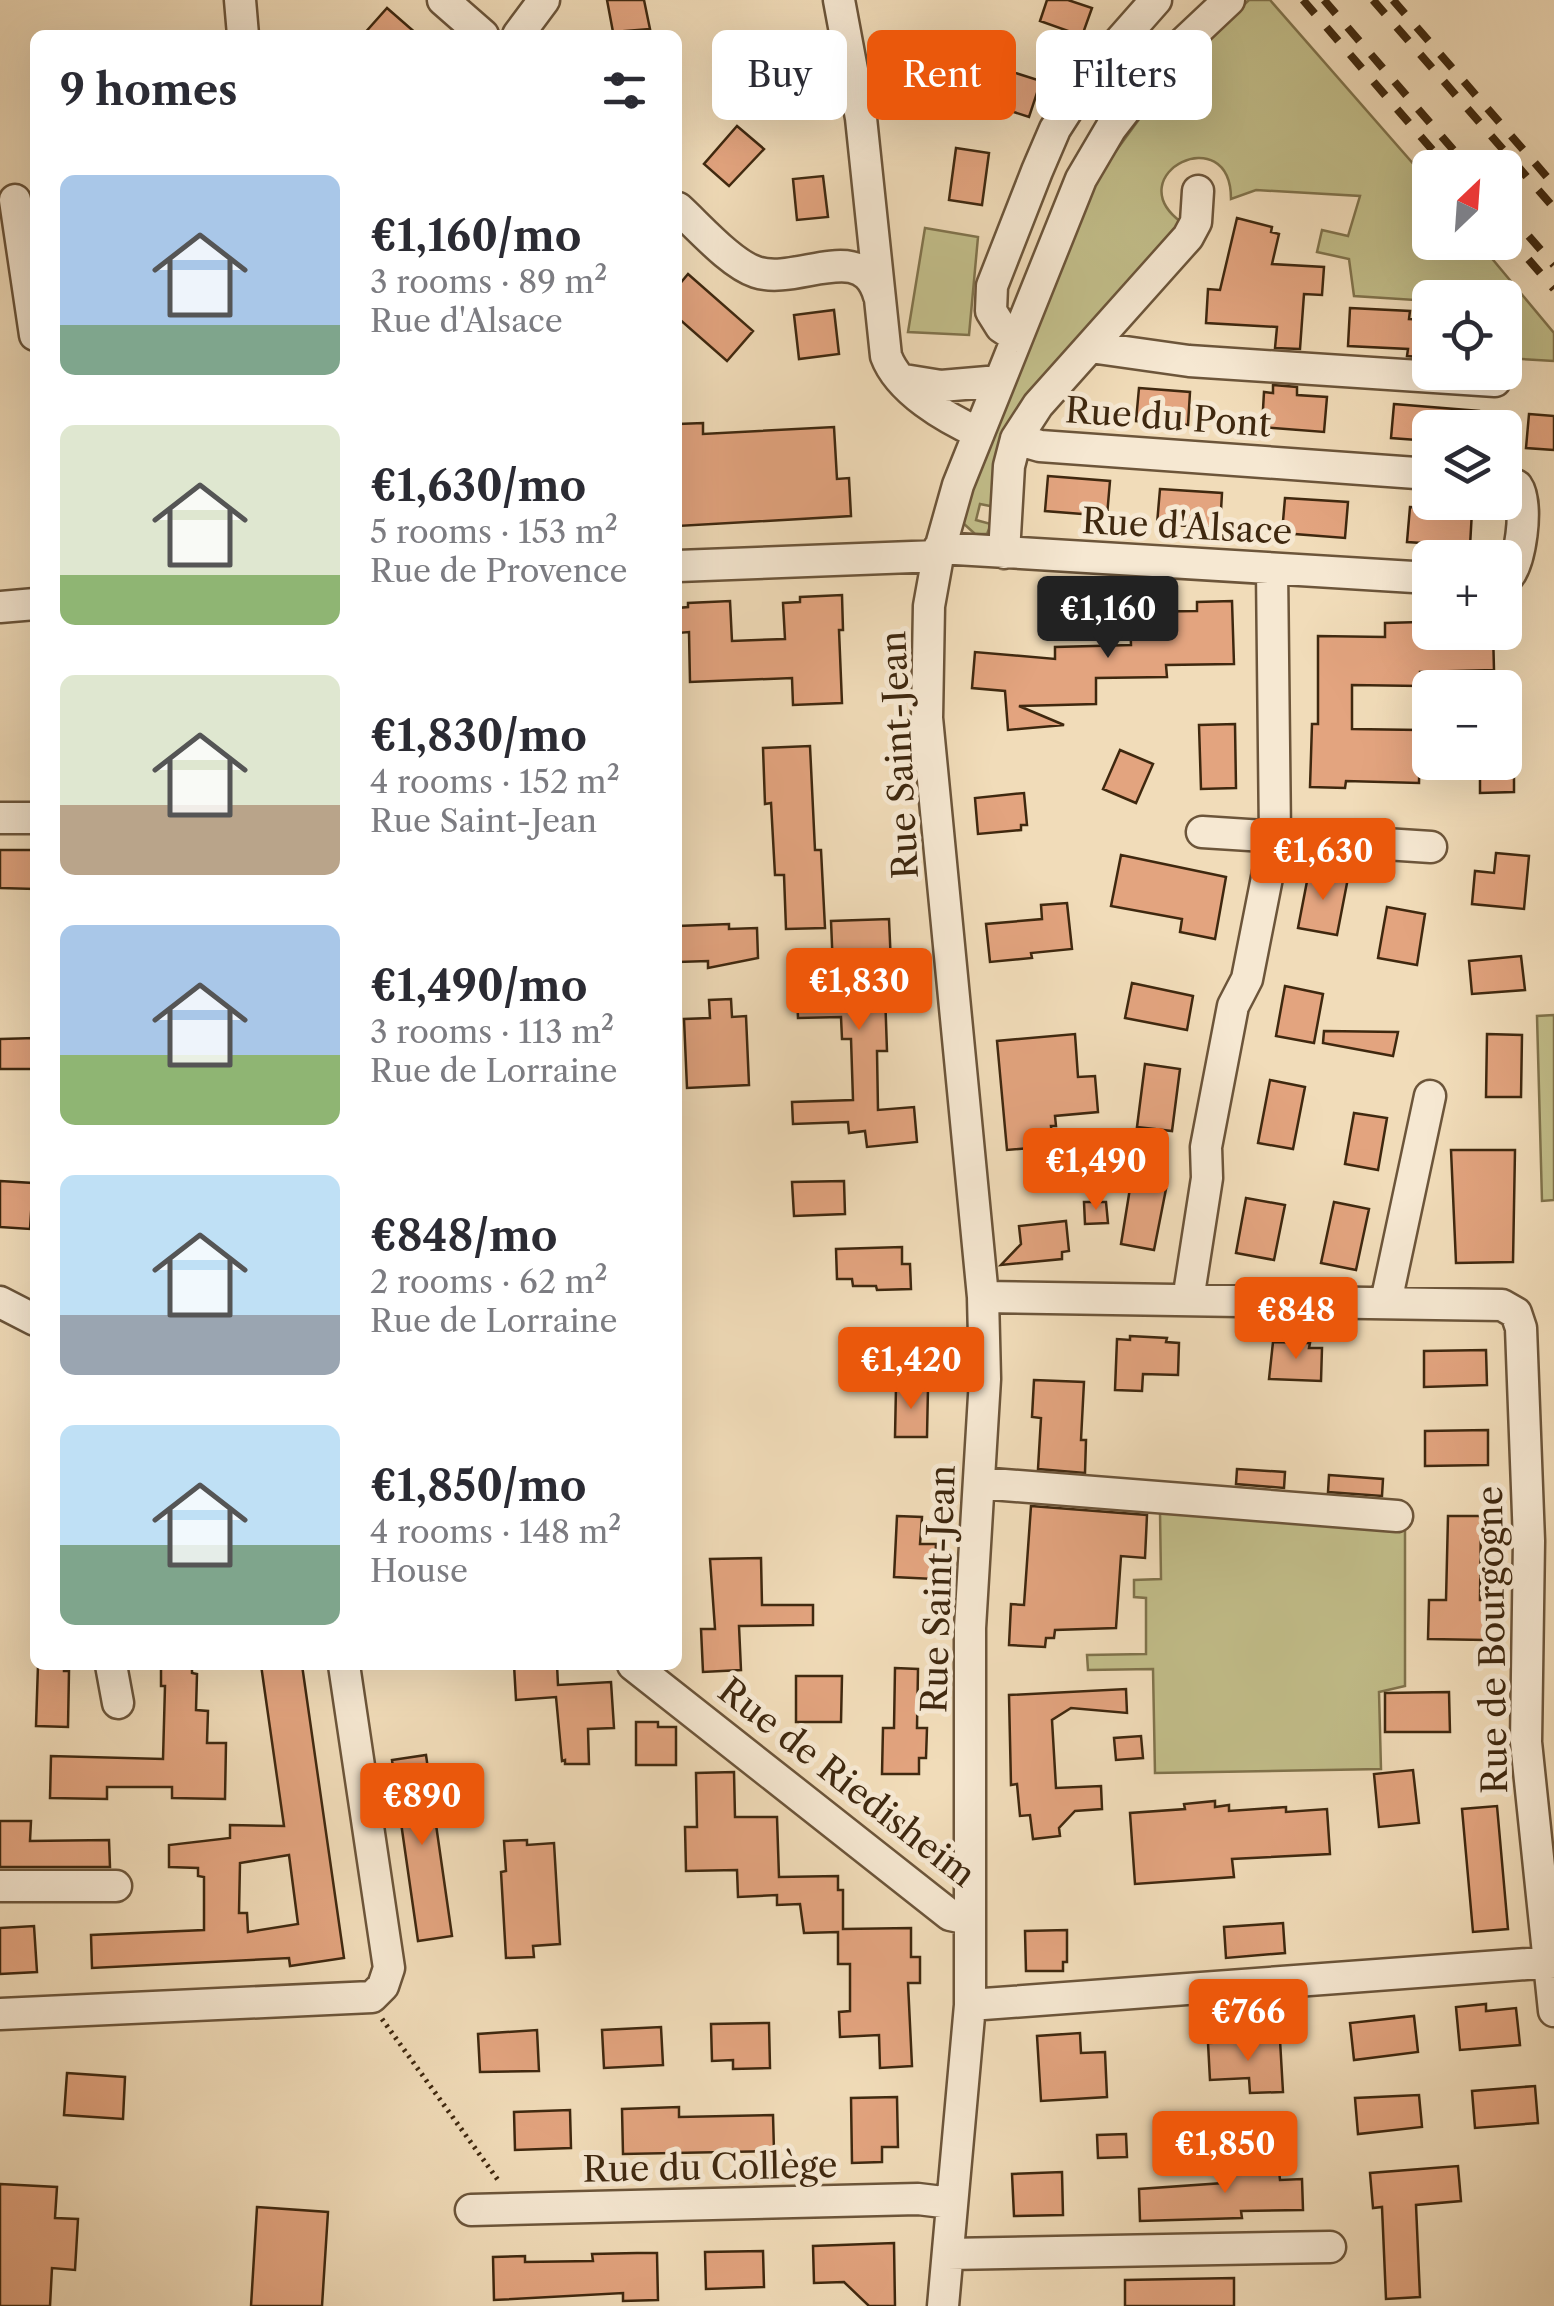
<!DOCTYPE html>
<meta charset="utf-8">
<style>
:root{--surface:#fff;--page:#f2f2f3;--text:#2b2b33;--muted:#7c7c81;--accent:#ea580c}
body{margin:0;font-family:"Libre Caslon Text",serif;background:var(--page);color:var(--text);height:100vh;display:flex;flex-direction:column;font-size:38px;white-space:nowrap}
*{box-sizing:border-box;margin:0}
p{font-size:32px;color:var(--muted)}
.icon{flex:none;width:55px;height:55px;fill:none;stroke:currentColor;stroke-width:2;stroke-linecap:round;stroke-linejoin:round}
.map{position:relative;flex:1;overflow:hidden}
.sheet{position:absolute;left:30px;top:30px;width:652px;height:1640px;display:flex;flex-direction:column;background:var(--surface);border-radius:15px;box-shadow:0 10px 40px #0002}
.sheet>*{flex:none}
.top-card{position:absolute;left:712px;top:30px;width:690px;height:90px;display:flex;gap:20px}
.needle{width:65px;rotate:25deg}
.tools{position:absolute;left:1412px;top:150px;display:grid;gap:20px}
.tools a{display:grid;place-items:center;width:110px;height:110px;border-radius:15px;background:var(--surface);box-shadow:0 10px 40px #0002;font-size:50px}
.price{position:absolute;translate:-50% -85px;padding:0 22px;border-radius:10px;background:var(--accent);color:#fff;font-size:32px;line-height:65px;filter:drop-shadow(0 2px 5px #0008)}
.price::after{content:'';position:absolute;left:50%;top:60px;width:30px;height:22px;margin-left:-15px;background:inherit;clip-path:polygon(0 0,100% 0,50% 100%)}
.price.active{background:#222;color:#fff}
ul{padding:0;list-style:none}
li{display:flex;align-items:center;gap:30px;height:250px;padding:0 30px}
li span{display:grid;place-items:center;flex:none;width:280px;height:200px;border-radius:15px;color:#555}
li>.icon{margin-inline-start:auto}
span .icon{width:120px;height:120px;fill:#fffc;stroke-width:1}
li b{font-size:42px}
h2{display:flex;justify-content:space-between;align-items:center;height:120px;padding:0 30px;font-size:42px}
.tag{padding:0 35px;border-radius:15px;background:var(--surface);box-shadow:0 10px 40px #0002;font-size:35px;line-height:90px}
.tag.active{background:var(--accent);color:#fff}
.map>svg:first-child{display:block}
</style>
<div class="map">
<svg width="1554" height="2306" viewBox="0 0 1554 2306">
<rect width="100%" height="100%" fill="#f1dcb9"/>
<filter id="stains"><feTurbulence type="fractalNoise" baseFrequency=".002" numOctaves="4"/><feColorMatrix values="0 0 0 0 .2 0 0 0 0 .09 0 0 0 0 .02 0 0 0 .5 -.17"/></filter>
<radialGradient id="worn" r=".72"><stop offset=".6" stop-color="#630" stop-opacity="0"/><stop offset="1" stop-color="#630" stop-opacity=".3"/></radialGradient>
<path fill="#c2be8a" stroke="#80734c" stroke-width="2.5" d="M 1249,0 L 1270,0 L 1430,183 L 1430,242 L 1479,243 L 1554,333 L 1554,361 L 1505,358 L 1505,298 L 1430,298 L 1430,301 L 1354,296 L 1349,259 L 1317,252 L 1322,230 L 1348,236 L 1360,196 L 1256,190 L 1231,199 C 1231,118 1117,174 1181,222 L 1030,397 L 995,507 L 980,504 L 976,520 L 991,524 L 987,534 L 975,534 L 963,523 L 966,501 L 1035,323 L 1102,170 L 1175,70 Z
M 925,228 L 978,237 L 969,335 L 908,332 Z
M 1554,1015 L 1554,1200 L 1542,1201 L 1537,1016 Z
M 1160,1511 L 1405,1525 L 1405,1686 L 1379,1692 L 1381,1769 L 1155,1773 L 1153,1669 L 1088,1670 L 1087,1655 L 1146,1654 L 1146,1598 L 1134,1597 L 1134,1580 L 1161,1579 Z"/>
<path fill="#e3a47f" stroke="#3f280f" stroke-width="2.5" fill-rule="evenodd" d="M 607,0 L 644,0 L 650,29 L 613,32 Z
M 1047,0 L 1068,0 L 1092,8 L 1082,36 L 1040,21 Z
M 387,8 L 418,35 L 363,35 Z
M 802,47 L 809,92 L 775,98 L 768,52 Z
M 1003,69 L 1041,81 L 1029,117 L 992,105 Z
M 737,126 L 764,149 L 729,186 L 704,164 Z
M 956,148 L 989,153 L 982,205 L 949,200 Z
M 823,176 L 828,217 L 797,220 L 793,179 Z
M 1237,218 L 1272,227 L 1271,232 L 1279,234 L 1272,264 L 1324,267 L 1322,295 L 1304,294 L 1300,349 L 1275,348 L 1277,327 L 1206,323 L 1208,289 L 1220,290 Z
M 688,274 L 753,331 L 727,361 L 678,318 L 678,286 Z
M 1350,308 L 1410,311 L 1409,319 L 1430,320 L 1430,358 L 1407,356 L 1408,349 L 1348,346 Z
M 834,310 L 839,354 L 799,359 L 794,315 Z
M 1273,385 L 1297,387 L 1297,395 L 1327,397 L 1324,432 L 1262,427 L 1264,392 L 1273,393 Z
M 1139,388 L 1190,392 L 1188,425 L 1136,421 Z
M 1394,404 L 1479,411 L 1478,428 L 1430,428 L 1430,441 L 1391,438 Z
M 1529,414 L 1554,416 L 1554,450 L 1526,448 Z
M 703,423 L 703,434 L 834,427 L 837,479 L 849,478 L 851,516 L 678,526 L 678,424 Z
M 1048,476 L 1110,481 L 1107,516 L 1045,511 Z
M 1160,489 L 1222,493 L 1220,528 L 1157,524 Z
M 1285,498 L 1348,502 L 1345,538 L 1282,533 Z
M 1410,507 L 1472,511 L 1470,546 L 1407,542 Z
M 842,595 L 843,630 L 839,630 L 842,703 L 793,705 L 792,678 L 690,682 L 689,632 L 678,633 L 678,608 L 688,607 L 688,603 L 730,601 L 732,641 L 785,639 L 783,603 L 800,602 L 800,597 Z
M 1232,601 L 1234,664 L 1166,665 L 1167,677 L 1096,678 L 1096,704 L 1019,706 L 1064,725 L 1008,730 L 1005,691 L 972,688 L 975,652 L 1055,659 L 1055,647 L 1131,645 L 1130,612 L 1197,611 L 1197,602 Z
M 1420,622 L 1420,632 L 1493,632 L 1494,670 L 1420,672 L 1420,686 L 1352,685 L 1352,729 L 1420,730 L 1419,783 L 1346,781 L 1345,788 L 1310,787 L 1312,724 L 1318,724 L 1318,636 L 1385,637 L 1385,623 Z
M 1235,724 L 1236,788 L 1201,789 L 1199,725 Z
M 810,746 L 815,850 L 821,850 L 825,928 L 786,929 L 784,875 L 775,875 L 771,803 L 765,804 L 763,748 Z
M 1120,750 L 1153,764 L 1136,803 L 1103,789 Z
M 1480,762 L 1514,762 L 1514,792 L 1480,793 Z
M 1024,793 L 1027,825 L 1021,825 L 1021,830 L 978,834 L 975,798 Z
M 0,850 L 35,850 L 35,889 L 0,888 Z
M 1496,853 L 1529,856 L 1524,909 L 1472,904 L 1475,871 L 1494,873 Z
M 1121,855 L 1226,877 L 1215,939 L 1180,932 L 1182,919 L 1111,906 Z
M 1309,871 L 1348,878 L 1337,935 L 1298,928 Z
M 1067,903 L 1072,949 L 1031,953 L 1032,958 L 990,962 L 986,924 L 1042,919 L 1041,905 Z
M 1387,907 L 1425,914 L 1417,965 L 1378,958 Z
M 889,919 L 891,964 L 884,964 L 887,1051 L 877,1051 L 878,1110 L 914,1107 L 917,1142 L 867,1147 L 865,1131 L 849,1133 L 848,1122 L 793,1124 L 792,1102 L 853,1100 L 851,1039 L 842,1039 L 841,1017 L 798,1018 L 797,995 L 834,993 L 831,921 Z
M 729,924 L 729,929 L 757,928 L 758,958 L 708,968 L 708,961 L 678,962 L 678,926 Z
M 1521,956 L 1525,990 L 1472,994 L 1469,961 Z
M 1132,983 L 1193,996 L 1187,1030 L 1125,1018 Z
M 1285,986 L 1323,994 L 1314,1043 L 1276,1036 Z
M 731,999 L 732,1017 L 746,1016 L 749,1085 L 687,1088 L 684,1019 L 710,1018 L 709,1000 Z
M 1324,1031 L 1398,1032 L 1393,1056 L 1323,1043 Z
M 1075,1034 L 1078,1077 L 1095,1076 L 1098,1112 L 1055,1116 L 1056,1126 L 1051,1126 L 1053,1146 L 1007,1150 L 997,1041 Z
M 1487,1034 L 1522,1035 L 1521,1097 L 1486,1097 Z
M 35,1038 L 35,1069 L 0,1069 L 0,1039 Z
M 1145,1064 L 1180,1069 L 1172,1131 L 1137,1127 Z
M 1270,1080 L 1305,1087 L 1293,1149 L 1258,1143 Z
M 1354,1113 L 1387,1118 L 1378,1170 L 1345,1164 Z
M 1451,1150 L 1515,1150 L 1513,1262 L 1456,1263 Z
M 0,1181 L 33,1183 L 30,1229 L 0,1227 Z
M 844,1181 L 845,1214 L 794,1216 L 792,1182 Z
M 1131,1182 L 1166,1189 L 1154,1250 L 1121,1244 Z
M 1246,1198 L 1285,1205 L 1274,1260 L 1236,1253 Z
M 1084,1202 L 1106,1202 L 1108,1223 L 1085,1224 Z
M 1334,1202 L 1369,1209 L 1356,1270 L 1321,1263 Z
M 1066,1221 L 1069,1251 L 1062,1252 L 1062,1259 L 1001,1265 L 1021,1244 L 1019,1226 Z
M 902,1247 L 902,1264 L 910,1264 L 911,1289 L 877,1290 L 876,1286 L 853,1286 L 852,1279 L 837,1279 L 836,1249 Z
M 1130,1336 L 1167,1338 L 1166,1342 L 1179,1343 L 1178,1375 L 1143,1374 L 1142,1391 L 1115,1390 L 1117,1339 L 1130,1340 Z
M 1273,1342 L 1310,1343 L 1309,1348 L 1322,1348 L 1321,1381 L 1269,1379 Z
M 1486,1350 L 1487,1385 L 1424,1387 L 1424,1351 Z
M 1034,1380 L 1084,1382 L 1081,1440 L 1086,1440 L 1085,1473 L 1038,1469 L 1041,1418 L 1032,1417 Z
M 896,1387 L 928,1387 L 927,1437 L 895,1437 Z
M 1488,1430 L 1488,1465 L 1425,1466 L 1425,1431 Z
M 1237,1469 L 1285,1472 L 1284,1488 L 1236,1484 Z
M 1329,1475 L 1383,1479 L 1382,1496 L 1328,1492 Z
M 1031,1506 L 1147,1515 L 1145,1558 L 1121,1556 L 1116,1628 L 1055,1630 L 1054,1638 L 1046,1638 L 1045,1647 L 1009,1645 L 1011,1604 L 1024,1605 Z
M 897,1516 L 922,1517 L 920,1544 L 936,1544 L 934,1579 L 894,1577 Z
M 1448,1516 L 1481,1516 L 1480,1600 L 1486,1600 L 1486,1640 L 1428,1639 L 1429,1600 L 1446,1600 Z
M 761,1558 L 762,1605 L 813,1605 L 813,1625 L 739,1626 L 741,1670 L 703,1672 L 701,1629 L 715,1629 L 710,1559 Z
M 38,1665 L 64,1665 L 64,1671 L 69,1671 L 68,1727 L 36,1726 Z
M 161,1665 L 192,1665 L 192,1673 L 197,1674 L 196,1710 L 208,1711 L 207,1743 L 226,1743 L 225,1799 L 172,1798 L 172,1787 L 107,1787 L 107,1799 L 50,1798 L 51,1756 L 163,1759 L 165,1686 L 161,1686 Z
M 261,1665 L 302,1665 L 344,1958 L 290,1966 L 289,1958 L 92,1968 L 91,1935 L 204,1930 L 204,1877 L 198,1876 L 198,1868 L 169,1867 L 169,1845 L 230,1838 L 230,1825 L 284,1826 ZM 289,1855 L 298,1924 L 248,1932 L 247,1913 L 239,1913 L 240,1863 Z
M 514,1665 L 557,1665 L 558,1685 L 611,1682 L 614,1728 L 588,1729 L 589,1764 L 565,1764 L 565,1760 L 562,1761 L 556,1697 L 516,1700 Z
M 895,1668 L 918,1669 L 917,1728 L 927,1728 L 926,1758 L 919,1758 L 919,1774 L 882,1774 L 883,1728 L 894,1728 Z
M 796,1676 L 842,1676 L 841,1722 L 796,1722 Z
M 1126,1689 L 1127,1713 L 1071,1708 L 1052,1720 L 1056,1788 L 1101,1786 L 1102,1809 L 1075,1811 L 1059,1828 L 1060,1836 L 1033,1839 L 1030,1815 L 1020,1816 L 1017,1784 L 1011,1785 L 1009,1695 Z
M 1449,1692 L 1450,1732 L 1385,1732 L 1385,1693 Z
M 636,1722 L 658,1722 L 658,1727 L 676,1727 L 676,1765 L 636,1765 Z
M 1141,1736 L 1143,1758 L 1116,1760 L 1114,1738 Z
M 426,1755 L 452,1936 L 418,1941 L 392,1760 Z
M 1413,1770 L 1419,1823 L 1379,1827 L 1374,1774 Z
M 734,1772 L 735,1817 L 777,1817 L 779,1877 L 838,1876 L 838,1890 L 843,1890 L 843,1929 L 911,1928 L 911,1957 L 920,1957 L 920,1983 L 908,1983 L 912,2066 L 880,2068 L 879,2035 L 840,2037 L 839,2012 L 850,2011 L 850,1964 L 838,1964 L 838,1932 L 804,1933 L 800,1904 L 777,1905 L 777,1895 L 738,1897 L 737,1870 L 686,1871 L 685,1827 L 697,1827 L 696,1773 Z
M 1215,1801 L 1215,1807 L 1229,1805 L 1229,1811 L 1286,1807 L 1286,1812 L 1327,1809 L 1330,1854 L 1232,1859 L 1234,1877 L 1135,1884 L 1130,1813 L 1185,1809 L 1184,1804 Z
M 1497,1806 L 1508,1929 L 1473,1932 L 1462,1809 Z
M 0,1821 L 31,1821 L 30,1841 L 109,1840 L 110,1867 L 0,1867 Z
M 527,1840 L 527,1845 L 554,1843 L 560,1944 L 533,1946 L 534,1957 L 506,1958 L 501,1872 L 506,1871 L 504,1841 Z
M 1283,1923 L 1285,1953 L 1226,1958 L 1224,1927 Z
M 34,1926 L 37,1972 L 0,1974 L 0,1928 Z
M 1067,1930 L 1067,1962 L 1063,1962 L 1063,1971 L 1026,1971 L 1025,1931 Z
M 1486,2004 L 1486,2011 L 1516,2008 L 1520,2045 L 1460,2050 L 1456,2007 Z
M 1414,2016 L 1418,2052 L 1354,2060 L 1350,2023 Z
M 769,2023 L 770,2068 L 733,2069 L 733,2060 L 712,2061 L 711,2024 Z
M 661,2027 L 663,2065 L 604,2068 L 602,2030 Z
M 537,2030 L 539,2071 L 480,2072 L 478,2034 Z
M 1080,2033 L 1081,2053 L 1105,2052 L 1107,2097 L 1041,2101 L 1037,2036 Z
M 1280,2040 L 1283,2092 L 1250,2093 L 1249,2078 L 1210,2080 L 1208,2043 Z
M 67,2073 L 125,2077 L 123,2119 L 64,2115 Z
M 1535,2086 L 1538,2123 L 1475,2128 L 1472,2091 Z
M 1419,2095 L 1422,2127 L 1358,2134 L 1355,2098 Z
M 897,2097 L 898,2147 L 882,2147 L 882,2162 L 852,2163 L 851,2098 Z
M 679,2107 L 679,2117 L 773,2115 L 774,2151 L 623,2154 L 622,2109 Z
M 570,2110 L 571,2148 L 515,2150 L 514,2112 Z
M 1126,2134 L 1127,2157 L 1098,2158 L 1097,2135 Z
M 1278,2161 L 1280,2180 L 1302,2179 L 1303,2210 L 1241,2211 L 1242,2218 L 1140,2221 L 1139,2189 L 1223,2183 L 1223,2171 L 1237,2171 L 1237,2162 Z
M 1458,2166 L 1461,2201 L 1416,2205 L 1420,2297 L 1386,2299 L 1382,2207 L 1373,2208 L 1370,2173 Z
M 1062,2172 L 1063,2215 L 1014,2216 L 1012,2174 Z
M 0,2184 L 57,2187 L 55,2218 L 78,2219 L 75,2270 L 52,2268 L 50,2306 L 0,2306 Z
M 257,2207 L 328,2212 L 322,2306 L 251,2306 Z
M 894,2243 L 895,2306 L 869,2306 L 844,2282 L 814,2283 L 813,2246 Z
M 763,2251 L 764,2287 L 706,2289 L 705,2252 Z
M 637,2253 L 657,2253 L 658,2300 L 623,2301 L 623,2293 L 494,2300 L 493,2257 L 525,2256 L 525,2262 L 593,2261 L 592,2254 Z
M 1234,2278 L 1234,2306 L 1125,2306 L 1125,2280 Z"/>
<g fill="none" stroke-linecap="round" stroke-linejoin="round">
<defs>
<path id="minor" d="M 240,0 L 243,35
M 443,0 L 483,35
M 839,0 L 861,118 L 886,356 C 899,391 946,418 979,433
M 518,35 L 544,0
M 15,200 L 35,335
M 678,208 C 698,226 731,264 756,272 C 798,286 862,237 879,296
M 1016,337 L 1001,327 L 991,311 L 992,286 L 1037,171 L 1055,129 L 1089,76 L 1156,0
M 1090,347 L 1189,361 L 1495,381
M 904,380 L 941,386 L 999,381
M 1016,439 L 1038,405 L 1188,237 L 1196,222 L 1198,191
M 1505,480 L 1517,486 C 1529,503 1521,567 1505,580
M 939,548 L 1430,578
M 1004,553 L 1009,466 L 1016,439 L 1040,446 L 1430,474
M 678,566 L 938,556
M 0,607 L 35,604
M 0,818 L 35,818
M 1202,832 L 1431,847
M 983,1297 L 1502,1305 L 1516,1313 L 1521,1328 L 1529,1541 L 1526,1742 L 1554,2011
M 1188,1300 L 1207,1178 L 1206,1147 L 1233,1006 L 1247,979 L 1275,837 L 1272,569
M 0,1302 L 35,1320
M 1386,1302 L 1430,1096
M 979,1483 L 1397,1516
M 111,1665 L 118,1703
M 633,1665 L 950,1915 L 969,1919
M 0,1886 L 116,1886
M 970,2005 L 1554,1962
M 0,2014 L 372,1997 L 383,1986 L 389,1968 L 344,1665
M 471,2210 L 918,2199 L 951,2203
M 948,2254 L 1330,2247
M 943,2306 L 970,2005 L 970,1628 L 985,1379 L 983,1297 L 927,718 L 929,606 L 938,556 L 958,485 L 1081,179 L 1111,128 L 1160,65 L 1229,0"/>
</defs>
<use href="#minor" stroke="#6c553a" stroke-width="35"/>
<path stroke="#3f280f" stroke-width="5" stroke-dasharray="2.5 5" stroke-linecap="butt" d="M 382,2019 L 498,2180"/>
<use href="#minor" stroke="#f6e8d2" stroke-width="30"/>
<path stroke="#3f280f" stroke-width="8" stroke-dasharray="18 18" stroke-linecap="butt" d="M 1303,0 L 1448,168
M 1324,0 L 1469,168
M 1373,0 L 1554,208
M 1393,0 L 1554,185
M 1505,209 L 1554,265
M 1505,232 L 1554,289"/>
</g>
<g text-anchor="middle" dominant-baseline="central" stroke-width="10" stroke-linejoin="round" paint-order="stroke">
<g font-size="35" fill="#3f280f" stroke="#f6e8d2">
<text transform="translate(1168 417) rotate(4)">Rue du Pont</text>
<text transform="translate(1187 526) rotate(3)">Rue d'Alsace</text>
<text transform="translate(899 755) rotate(-93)">Rue Saint-Jean</text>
<text transform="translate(938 1589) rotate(-88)">Rue Saint-Jean</text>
<text transform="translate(1492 1640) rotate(-91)">Rue de Bourgogne</text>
<text transform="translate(847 1782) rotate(38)">Rue de Riedisheim</text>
<text transform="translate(710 2167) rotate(-1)">Rue du Collège</text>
</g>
</g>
<rect width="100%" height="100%" filter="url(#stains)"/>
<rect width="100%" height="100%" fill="url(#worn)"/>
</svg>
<div class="tools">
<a><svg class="needle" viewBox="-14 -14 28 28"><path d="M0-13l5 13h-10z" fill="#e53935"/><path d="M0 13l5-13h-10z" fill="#7c7c81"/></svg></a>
<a><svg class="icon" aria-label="locate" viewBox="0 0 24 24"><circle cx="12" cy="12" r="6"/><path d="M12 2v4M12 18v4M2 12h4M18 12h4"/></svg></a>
<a><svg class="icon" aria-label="layers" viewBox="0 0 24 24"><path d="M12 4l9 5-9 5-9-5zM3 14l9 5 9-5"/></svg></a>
<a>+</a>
<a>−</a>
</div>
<b class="price active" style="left:1108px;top:661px">€1,160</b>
<b class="price" style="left:1323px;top:903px">€1,630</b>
<b class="price" style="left:859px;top:1033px">€1,830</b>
<b class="price" style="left:1096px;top:1213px">€1,490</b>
<b class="price" style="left:1296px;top:1362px">€848</b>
<b class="price" style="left:911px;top:1412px">€1,420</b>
<b class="price" style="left:422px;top:1848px">€890</b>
<b class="price" style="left:1248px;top:2064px">€766</b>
<b class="price" style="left:1225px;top:2196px">€1,850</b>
<div class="top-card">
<a class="tag">Buy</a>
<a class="tag active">Rent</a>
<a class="tag">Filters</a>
</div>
<section class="sheet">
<h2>9 homes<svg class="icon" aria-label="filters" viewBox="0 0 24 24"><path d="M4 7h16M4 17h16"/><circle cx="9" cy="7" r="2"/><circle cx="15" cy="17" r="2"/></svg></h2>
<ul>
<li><span style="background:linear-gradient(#a9c7e8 75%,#7fa58c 0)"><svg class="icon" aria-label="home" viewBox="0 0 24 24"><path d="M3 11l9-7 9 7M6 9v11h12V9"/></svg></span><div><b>€1,160/mo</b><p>3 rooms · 89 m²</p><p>Rue d'Alsace</p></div></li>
<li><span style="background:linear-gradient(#dfe7d0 75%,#8fb573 0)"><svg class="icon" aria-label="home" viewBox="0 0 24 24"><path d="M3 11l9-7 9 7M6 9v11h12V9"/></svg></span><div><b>€1,630/mo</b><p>5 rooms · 153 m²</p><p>Rue de Provence</p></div></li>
<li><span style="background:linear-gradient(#dfe7d0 65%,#b9a48a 0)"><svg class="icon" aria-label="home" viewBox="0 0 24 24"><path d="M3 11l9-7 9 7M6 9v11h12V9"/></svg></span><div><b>€1,830/mo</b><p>4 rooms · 152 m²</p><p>Rue Saint-Jean</p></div></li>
<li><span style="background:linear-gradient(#a9c7e8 65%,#8fb573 0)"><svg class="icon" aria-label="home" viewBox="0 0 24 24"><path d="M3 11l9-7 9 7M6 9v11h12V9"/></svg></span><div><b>€1,490/mo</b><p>3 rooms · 113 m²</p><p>Rue de Lorraine</p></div></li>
<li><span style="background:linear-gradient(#bfe0f5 70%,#9aa5b1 0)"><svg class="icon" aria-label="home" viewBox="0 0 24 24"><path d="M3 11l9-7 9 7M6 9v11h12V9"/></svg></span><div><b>€848/mo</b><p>2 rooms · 62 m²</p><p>Rue de Lorraine</p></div></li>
<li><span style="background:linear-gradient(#bfe0f5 60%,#7fa58c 0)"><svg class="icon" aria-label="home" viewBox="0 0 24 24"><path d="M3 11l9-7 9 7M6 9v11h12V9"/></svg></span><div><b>€1,850/mo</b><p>4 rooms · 148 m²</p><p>House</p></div></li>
</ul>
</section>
</div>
